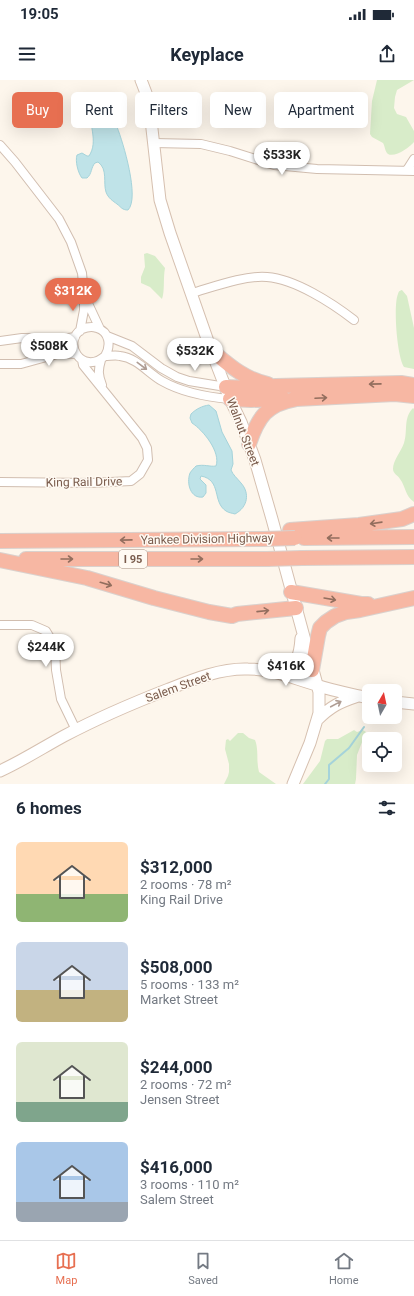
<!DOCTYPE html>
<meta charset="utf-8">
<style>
:root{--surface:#fff;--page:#f2f2f3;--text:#1f2937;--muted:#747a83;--line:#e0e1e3;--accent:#e76f51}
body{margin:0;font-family:Roboto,sans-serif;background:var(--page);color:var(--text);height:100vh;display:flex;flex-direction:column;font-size:15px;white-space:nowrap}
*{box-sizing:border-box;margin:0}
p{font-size:13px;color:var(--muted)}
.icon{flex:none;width:22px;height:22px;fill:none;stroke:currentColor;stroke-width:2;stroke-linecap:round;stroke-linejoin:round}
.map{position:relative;height:704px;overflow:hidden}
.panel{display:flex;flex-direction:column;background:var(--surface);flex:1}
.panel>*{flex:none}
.banner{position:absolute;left:12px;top:12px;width:390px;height:36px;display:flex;gap:8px}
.needle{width:26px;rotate:9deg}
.fabs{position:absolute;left:362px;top:604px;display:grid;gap:8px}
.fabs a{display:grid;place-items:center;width:40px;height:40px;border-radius:6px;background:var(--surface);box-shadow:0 4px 16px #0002;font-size:20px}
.price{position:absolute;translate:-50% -34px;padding:0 9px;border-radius:14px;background:#fff;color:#222;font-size:13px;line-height:26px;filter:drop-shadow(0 1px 2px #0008)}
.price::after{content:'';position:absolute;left:50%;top:24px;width:12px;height:9px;margin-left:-6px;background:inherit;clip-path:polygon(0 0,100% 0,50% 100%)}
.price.current{background:var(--accent);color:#fff}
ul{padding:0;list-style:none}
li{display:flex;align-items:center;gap:12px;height:100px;padding:0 16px}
li span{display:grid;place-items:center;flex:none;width:112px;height:80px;border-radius:6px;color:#555}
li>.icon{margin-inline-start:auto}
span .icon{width:48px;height:48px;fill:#fffc;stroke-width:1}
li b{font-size:17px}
h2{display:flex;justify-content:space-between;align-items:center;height:48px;padding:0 16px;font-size:17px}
.chip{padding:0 14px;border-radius:6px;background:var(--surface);box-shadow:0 4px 16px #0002;font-size:14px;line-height:36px}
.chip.current{background:var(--accent);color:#fff}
.status{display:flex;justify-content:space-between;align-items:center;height:28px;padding:0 20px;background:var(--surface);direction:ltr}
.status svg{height:11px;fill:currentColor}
header{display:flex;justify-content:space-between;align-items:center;height:52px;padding:0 16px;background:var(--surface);font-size:18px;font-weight:700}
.tabs{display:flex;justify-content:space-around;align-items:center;height:56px;border-top:1px solid var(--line);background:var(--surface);font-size:11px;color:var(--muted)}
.tabs a{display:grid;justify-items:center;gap:2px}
.tabs .current{color:var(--accent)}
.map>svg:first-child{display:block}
</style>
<div class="status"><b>19:05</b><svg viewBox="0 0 49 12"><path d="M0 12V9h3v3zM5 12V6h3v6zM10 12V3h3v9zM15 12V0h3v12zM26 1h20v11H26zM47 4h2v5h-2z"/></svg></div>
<header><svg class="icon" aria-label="menu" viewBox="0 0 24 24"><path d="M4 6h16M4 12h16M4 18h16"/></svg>Keyplace<svg class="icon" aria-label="share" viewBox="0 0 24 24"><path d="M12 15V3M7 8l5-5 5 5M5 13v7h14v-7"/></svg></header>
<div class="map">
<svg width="414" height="704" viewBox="0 0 414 704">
<rect width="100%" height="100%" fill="#fdf6ec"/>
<path fill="#d8ecc9" d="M 377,0 L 414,0 L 397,10 L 395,17 L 394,28 L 397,34 L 406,37 L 414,51 L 414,62 C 410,67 395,78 388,74 C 385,72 385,66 383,63 L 372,57 L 370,54 L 372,21 Z
M 147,173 L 155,176 L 165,188 C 163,198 165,211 162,219 L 150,207 L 141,203 L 141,197 L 145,187 L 144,174 Z
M 402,210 L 407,216 L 414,248 L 414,289 L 404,287 C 397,277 393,225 398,214 C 399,211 399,211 402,210 Z
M 413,328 L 414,329 L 414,422 C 405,416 406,407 400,399 C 398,395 393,394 393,389 C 393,380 401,372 404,363 C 408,351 403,338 413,328 Z
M 354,650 L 357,652 L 363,650 L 366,652 L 357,675 L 356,699 L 355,704 L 303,704 L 320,681 L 325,661 L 327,659 L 338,659 Z
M 238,653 L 243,653 L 249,658 L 255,660 C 259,670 256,681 259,692 L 276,704 L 224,704 L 228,696 L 229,692 L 229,684 L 225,669 L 226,660 L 228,659 L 230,661 Z"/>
<path fill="#bfe3e8" stroke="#a5d3da" d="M 95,19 L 101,20 C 102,22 103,24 103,26 C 105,29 107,31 109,33 C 112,37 115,42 117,47 C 123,62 140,118 128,130 C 122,130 121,127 117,124 C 113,121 108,118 106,112 C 103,103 108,89 98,82 L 95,83 C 91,87 92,94 87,98 L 82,98 C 78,93 75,81 77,75 L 82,73 L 87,76 L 89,76 C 99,61 88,43 90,27 C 90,23 93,22 95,19 Z
M 209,325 L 216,331 L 222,352 L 232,371 L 233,384 L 231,390 C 233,395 237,398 241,403 C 250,413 248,427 235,434 C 232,433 229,433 226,431 C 212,422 222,400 201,396 L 200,399 L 206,405 L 206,413 L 203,417 C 191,419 186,404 190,393 C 192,390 194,388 196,386 C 204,384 210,387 216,386 C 221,372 203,350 192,343 L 190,338 L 191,334 C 196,329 202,326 209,325 Z"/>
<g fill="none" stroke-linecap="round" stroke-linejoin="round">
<path stroke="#a5d3da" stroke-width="2" d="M 325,704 L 329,699 L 329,685 L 349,668 L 364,647"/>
<defs>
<path id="minor" d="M 154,63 L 201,64 L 230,71 L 274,85 L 317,89 L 414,91
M 0,65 L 15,82 L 59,139 L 71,162 L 82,193 L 84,215 L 84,230 L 80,251
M 407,90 L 414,79
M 192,213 C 213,207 245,195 267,197 C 295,199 332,223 354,240
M 85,217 L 100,249
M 107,256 L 132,266 L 161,288 L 177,297 L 189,301 L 226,307
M 0,261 L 22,258 L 62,259 L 75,257
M 105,276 C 111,266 110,252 97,248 C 92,246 87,247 82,249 C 61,262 82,296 105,276 C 110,276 116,275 120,276 C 137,278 148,293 162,301 C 183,313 207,317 230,319
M 101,280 C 98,290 98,295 102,305
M 0,284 L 21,284 L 61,273 L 76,274
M 0,402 L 91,403 L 131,401 L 140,394 L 148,380 L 147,368 L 142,358 L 83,285 L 82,280
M 0,545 L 32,545 L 46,551 L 55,566 L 56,590 L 61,619 L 76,650"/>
<path id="secondary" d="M 141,0 L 146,13 L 151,40 L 160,120 L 170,153 L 211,270 L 230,319 L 241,342 L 255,380 L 272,439 L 319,612 L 319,633 L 310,663 L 293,704
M 276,590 C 297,590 300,575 301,558
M 395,622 L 414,624
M 317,640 C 331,626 340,622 358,616
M 0,691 C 22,681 42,668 64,656 C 98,638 133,623 169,609 C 194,599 221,588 248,589 C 274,589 292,598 316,605 C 333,611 351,614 369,618"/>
<path id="motorway" d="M 211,270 C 229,285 244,299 268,304
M 226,307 L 248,308 L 276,306 L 401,303 L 414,305
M 230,319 L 251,320 L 284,319
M 249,364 C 258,337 267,324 296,319 L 395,314 L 414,316
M 290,450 L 359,445 L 402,439 L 414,434
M 304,458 L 414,457
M 0,461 L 263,459
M 302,478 L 414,477
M 26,479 L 267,479
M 0,480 L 87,498 L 154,518 L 209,532 L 232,536 L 237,534 L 296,528
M 291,512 L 361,524 L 368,524
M 312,590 L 318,556 L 320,548 L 326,542 L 335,536 L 346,532 L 360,530 L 414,518"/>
</defs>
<use href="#minor" stroke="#d1beb0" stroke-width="10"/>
<use href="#secondary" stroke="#d6c0b0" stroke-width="13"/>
<use href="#motorway" stroke="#dad1cd" stroke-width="16"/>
<use href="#minor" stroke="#fff" stroke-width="8"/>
<use href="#secondary" stroke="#fff" stroke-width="11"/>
<use href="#motorway" stroke="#f7b7a3" stroke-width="14"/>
<defs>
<path id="motorway-bridge" d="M 263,459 L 295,458
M 267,479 L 302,478"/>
</defs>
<use href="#motorway-bridge" stroke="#dad1cd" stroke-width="16" stroke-linecap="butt"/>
<use href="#motorway-bridge" stroke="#f7b7a3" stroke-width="14"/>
</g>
<defs><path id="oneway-shaft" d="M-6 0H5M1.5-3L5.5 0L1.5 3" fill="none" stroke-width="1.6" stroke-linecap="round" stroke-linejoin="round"/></defs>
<g stroke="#af9d94">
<use href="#oneway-shaft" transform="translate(142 286) rotate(37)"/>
<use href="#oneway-shaft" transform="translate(336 624) rotate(-28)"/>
</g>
<g stroke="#936e5e">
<use href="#oneway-shaft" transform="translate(375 304) rotate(179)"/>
<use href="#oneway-shaft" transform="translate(321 318) rotate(-3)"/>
<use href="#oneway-shaft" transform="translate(376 443) rotate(172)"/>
<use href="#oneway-shaft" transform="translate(333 458) rotate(180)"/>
<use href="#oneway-shaft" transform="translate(126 460) rotate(179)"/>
<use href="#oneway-shaft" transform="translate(67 479)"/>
<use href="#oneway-shaft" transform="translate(197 479)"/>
<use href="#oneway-shaft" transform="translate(106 504) rotate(16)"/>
<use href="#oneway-shaft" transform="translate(330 519) rotate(10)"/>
<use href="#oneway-shaft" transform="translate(263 531) rotate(-6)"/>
</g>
<g text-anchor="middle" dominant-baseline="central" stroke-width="3" stroke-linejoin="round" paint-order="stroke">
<rect fill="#fffaf3" stroke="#a28b7f" stroke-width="1" x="119" y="470" width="28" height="18" rx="3"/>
<g font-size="11" font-weight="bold" fill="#7a5c4d">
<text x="133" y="479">I 95</text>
</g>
<g font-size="12" fill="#7a5c4d" stroke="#fffaf3">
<text transform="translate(243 352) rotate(69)">Walnut Street</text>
<text transform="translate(84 402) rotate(-1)">King Rail Drive</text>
<text transform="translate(207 459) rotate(-1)">Yankee Division Highway</text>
<text transform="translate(178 607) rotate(-20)">Salem Street</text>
</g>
</g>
</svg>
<div class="fabs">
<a><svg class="needle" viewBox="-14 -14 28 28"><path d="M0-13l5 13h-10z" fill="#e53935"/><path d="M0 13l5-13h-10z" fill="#747a83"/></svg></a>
<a><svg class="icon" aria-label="locate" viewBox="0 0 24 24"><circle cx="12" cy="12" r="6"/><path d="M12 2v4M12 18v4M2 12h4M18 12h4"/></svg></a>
</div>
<b class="price" style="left:282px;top:96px">$533K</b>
<b class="price current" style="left:73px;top:232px">$312K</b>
<b class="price" style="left:49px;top:287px">$508K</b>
<b class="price" style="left:195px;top:292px">$532K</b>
<b class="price" style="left:46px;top:588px">$244K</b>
<b class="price" style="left:286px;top:607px">$416K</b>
<div class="banner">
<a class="chip current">Buy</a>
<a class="chip">Rent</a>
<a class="chip">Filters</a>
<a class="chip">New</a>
<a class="chip">Apartment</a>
</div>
</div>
<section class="panel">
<h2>6 homes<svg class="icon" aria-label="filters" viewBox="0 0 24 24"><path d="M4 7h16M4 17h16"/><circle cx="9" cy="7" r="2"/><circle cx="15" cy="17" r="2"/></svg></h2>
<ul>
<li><span style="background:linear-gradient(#ffd9b3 65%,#8fb573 0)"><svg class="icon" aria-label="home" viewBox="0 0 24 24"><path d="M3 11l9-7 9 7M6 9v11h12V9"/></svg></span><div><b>$312,000</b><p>2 rooms · 78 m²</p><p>King Rail Drive</p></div></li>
<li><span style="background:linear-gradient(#c9d6e8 60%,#c2b280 0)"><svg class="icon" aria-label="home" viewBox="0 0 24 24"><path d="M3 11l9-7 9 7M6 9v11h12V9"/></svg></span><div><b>$508,000</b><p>5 rooms · 133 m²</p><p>Market Street</p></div></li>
<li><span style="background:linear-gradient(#dfe7d0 75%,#7fa58c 0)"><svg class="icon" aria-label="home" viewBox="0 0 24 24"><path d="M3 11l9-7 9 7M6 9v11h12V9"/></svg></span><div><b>$244,000</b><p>2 rooms · 72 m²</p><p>Jensen Street</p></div></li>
<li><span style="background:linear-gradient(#a9c7e8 75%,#9aa5b1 0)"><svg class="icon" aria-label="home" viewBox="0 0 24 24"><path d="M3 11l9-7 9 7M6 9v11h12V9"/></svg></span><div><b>$416,000</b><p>3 rooms · 110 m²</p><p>Salem Street</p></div></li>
</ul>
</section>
<nav class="tabs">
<a class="current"><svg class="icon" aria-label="map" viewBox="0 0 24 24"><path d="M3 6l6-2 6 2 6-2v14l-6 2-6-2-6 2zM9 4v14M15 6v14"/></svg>Map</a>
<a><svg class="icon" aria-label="saved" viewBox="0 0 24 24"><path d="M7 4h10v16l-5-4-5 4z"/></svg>Saved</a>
<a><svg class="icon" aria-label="home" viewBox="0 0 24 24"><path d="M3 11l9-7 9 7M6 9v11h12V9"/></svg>Home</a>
</nav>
